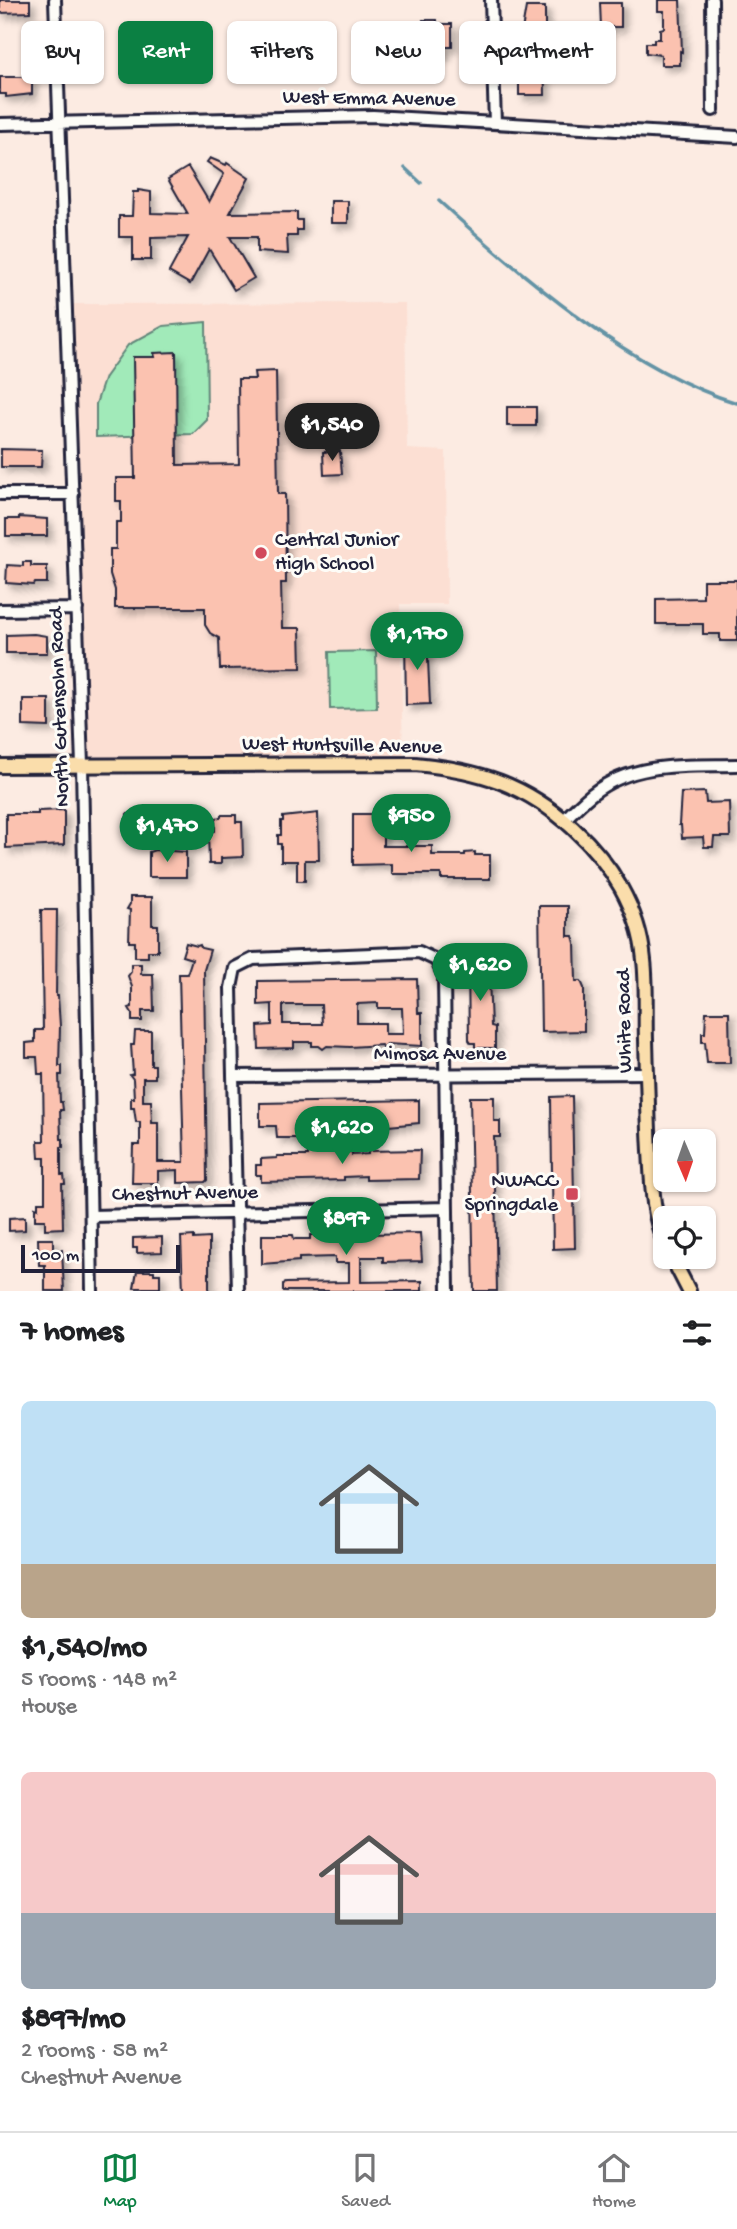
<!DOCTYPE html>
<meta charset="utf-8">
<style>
:root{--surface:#fff;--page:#f6f6f6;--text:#202124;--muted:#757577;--line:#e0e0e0;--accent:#0b8043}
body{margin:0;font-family:"Gochi Hand",sans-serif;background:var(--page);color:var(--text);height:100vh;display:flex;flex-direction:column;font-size:26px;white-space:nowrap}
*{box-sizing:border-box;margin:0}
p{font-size:23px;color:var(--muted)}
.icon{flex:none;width:38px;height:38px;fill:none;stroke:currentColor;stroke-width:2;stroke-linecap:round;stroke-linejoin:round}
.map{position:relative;height:1291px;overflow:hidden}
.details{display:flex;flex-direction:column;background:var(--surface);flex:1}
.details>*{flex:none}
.banner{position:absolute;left:21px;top:21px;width:696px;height:63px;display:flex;gap:14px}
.needle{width:46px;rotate:178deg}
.controls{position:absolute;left:653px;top:1129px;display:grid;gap:14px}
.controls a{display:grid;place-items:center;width:63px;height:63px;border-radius:10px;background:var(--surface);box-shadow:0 2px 5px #0004;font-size:35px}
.scale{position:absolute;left:21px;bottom:18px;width:159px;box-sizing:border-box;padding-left:7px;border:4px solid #22223b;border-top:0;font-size:19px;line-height:24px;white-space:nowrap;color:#22223b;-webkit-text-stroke:5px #fdfcf7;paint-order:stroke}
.price{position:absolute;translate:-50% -60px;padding:0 16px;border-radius:24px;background:var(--accent);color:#fff;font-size:23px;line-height:46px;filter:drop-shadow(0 2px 4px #0008)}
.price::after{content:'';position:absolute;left:50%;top:42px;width:21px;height:16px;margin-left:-10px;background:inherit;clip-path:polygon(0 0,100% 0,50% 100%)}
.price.on{background:#222;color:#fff}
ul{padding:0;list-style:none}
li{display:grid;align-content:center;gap:14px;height:371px;padding:0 21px}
li span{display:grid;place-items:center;height:217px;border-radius:10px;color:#555}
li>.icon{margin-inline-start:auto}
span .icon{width:126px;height:126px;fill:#fffc;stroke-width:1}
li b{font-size:30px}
h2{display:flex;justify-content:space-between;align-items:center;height:84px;padding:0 21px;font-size:30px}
.tag{padding:0 24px;border-radius:10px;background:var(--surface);box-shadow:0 2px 5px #0004;font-size:24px;line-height:63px}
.tag.on{background:var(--accent);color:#fff}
.dock{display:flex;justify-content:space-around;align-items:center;height:98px;border-top:2px solid var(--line);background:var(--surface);font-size:19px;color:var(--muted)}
.dock a{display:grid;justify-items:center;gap:4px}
.dock .on{color:var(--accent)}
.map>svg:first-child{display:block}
</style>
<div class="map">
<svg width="737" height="1291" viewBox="0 0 737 1291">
<defs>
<filter id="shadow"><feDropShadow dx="5" dy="5" stdDeviation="3.5" flood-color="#0004"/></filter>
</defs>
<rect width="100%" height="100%" fill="#fcebe2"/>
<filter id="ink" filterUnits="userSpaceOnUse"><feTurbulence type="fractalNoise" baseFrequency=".0143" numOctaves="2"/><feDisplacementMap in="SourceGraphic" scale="14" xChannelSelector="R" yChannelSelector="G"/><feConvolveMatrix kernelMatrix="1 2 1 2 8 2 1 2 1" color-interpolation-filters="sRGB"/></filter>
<g filter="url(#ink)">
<path fill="#fcdfd3" d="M 405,303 L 407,449 L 446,451 L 447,604 L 400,604 L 403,764 L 82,765 L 66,304 Z"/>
<path fill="#a1eab9" stroke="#62867a" stroke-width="2" d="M 206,322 L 207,420 L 193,434 L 96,437 L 96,404 L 105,377 L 128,345 L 163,326 Z
M 376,651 L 377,708 L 330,709 L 329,652 Z"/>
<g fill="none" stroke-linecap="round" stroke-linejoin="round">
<path stroke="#6393a5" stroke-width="3.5" d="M 405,168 L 421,183
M 439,201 C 519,274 633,372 737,403"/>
</g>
<path fill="#fbc2b0" stroke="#22223b" stroke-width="2" fill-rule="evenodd" filter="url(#shadow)" d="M 0,0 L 30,0 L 30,12 L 0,13 Z
M 658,0 L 680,0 L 682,52 L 680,51 L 680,65 L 661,65 L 661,55 L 646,53 L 646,43 L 654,43 L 654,39 L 660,39 L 660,29 L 664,28 L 664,11 L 658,11 Z
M 600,3 L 621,3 L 621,27 L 601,27 Z
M 526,7 L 545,7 L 545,30 L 522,30 Z
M 423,20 L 437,20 L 437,24 L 452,24 L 452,47 L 445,47 L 445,56 L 424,56 L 424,43 L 417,43 L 416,32 L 424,32 Z
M 533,48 L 542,48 L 542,56 L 544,57 L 545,95 L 519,95 L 519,76 L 527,76 L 527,56 L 533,56 Z
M 0,77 L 32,77 L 32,94 L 6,97 L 6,94 L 0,94 Z
M 210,158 L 226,165 L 227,163 L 249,178 L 230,213 L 297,212 L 297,220 L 302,220 L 302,230 L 297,230 L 297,236 L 287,236 L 288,254 L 257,252 L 257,237 L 230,237 L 254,278 L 234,290 L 209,249 L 190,284 L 169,272 L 188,237 L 151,238 L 151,260 L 133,260 L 133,237 L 119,237 L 119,216 L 132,216 L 133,192 L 138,192 L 138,190 L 151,192 L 151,213 L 188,214 L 168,179 L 188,167 L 209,202 L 224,174 L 207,162 Z
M 331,201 L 348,201 L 348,223 L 331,223 Z
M 176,352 L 177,465 L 239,464 L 238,379 L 255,379 L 254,372 L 276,371 L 278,494 L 285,494 L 286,583 L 281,583 L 282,628 L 300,628 L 301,668 L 220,669 L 219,638 L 210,633 L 205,625 L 205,608 L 115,608 L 115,590 L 110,574 L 110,549 L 116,549 L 116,522 L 121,522 L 121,501 L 116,501 L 116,478 L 135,478 L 133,357 L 155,357 L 154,353 Z
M 507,407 L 536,407 L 536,426 L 507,426 Z
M 1,449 L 42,450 L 41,467 L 1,467 Z
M 340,451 L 342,474 L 324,475 L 323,452 Z
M 19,517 L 47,519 L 47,536 L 6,536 L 6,519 L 19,519 Z
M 23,562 L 31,562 L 31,566 L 47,566 L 47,583 L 35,583 L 34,585 L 6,583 L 7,565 L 23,566 Z
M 703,580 L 737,580 L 737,641 L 720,641 L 720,634 L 703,634 L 703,624 L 656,624 L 656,599 L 703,598 Z
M 34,634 L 47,636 L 47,653 L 6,653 L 6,635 Z
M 405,638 L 427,638 L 430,704 L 406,705 Z
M 23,699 L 49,699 L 49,727 L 23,726 Z
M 705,792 L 706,803 L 729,802 L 730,837 L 714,837 L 713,847 L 704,847 L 703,837 L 682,838 L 681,825 L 679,825 L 681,793 Z
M 64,810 L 64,845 L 6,848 L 6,814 L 38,814 L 38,811 Z
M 174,813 L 174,827 L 127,828 L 127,814 Z
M 318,813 L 319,860 L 305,860 L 305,881 L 297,881 L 297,861 L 281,861 L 281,844 L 278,844 L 278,835 L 281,835 L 281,821 L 283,821 L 283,817 Z
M 353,814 L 383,814 L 383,846 L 432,846 L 432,855 L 465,855 L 465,853 L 475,852 L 475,855 L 490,855 L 490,879 L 441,879 L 441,874 L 392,874 L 392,864 L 353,865 Z
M 221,815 L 236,815 L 236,822 L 242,822 L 243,857 L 221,858 L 221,864 L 209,864 L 208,831 L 215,831 L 215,818 L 221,817 Z
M 155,850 L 186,852 L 186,877 L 149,877 L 149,852 Z
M 130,897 L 152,897 L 152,925 L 158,925 L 158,951 L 148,951 L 148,957 L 135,957 L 135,942 L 129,942 L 130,910 L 127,909 L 130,904 Z
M 539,906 L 568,906 L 568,936 L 573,936 L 575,943 L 576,981 L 581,981 L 584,988 L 584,1031 L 541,1032 Z
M 41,910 L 57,910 L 56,996 L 58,996 L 60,1026 L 59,1066 L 62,1066 L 62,1075 L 59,1075 L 60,1102 L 62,1102 L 63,1110 L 60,1110 L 61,1139 L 63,1139 L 63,1147 L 61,1147 L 61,1175 L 64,1175 L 65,1184 L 62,1184 L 63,1228 L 45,1229 L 45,1220 L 35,1220 L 35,1207 L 38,1208 L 38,1202 L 45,1202 L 45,1158 L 39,1158 L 38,1141 L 44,1141 L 43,1074 L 38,1074 L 37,1057 L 26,1057 L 26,1043 L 35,1042 L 35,1030 L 43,1030 Z
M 186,943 L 197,946 L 200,945 L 201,948 L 210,950 L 204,970 L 207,1180 L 205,1182 L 178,1183 L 178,1170 L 158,1171 L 158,1183 L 132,1183 L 133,1145 L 140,1145 L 140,1122 L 136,1122 L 134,1108 L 131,1108 L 131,1098 L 134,1098 L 133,1079 L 130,1075 L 133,1074 L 131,1045 L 134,1045 L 135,1031 L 151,1031 L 151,1065 L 155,1065 L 155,1078 L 143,1078 L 143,1101 L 151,1101 L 152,1123 L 158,1123 L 158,1162 L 184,1162 L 179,974 L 187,974 L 192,959 L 182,956 Z
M 488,954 L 491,1026 L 495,1027 L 495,1048 L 475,1048 L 475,1043 L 471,1043 L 469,1040 L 468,963 L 470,959 L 474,959 L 473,955 Z
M 131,964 L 141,964 L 141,974 L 153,974 L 154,1011 L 142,1011 L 142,1021 L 132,1021 L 132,1013 L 129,1008 L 132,1007 L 132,987 L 128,976 L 131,972 Z
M 417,979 L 418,1013 L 422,1013 L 422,1046 L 387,1044 L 383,1048 L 381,1045 L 350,1047 L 327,1046 L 323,1049 L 319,1046 L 312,1046 L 312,1042 L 294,1042 L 294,1048 L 259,1049 L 258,1026 L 272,1025 L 272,1004 L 258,1005 L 258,981 ZM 378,1003 L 378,1008 L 402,1008 L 403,1034 L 385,1034 L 385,1023 L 357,1023 L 357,1004 ZM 283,1005 L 321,1005 L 322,1024 L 283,1024 Z
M 706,1012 L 729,1012 L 730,1063 L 707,1063 L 705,1042 L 702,1042 L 702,1033 L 705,1033 Z
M 572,1096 L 575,1248 L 553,1249 L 551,1097 Z
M 470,1097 L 494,1097 L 494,1121 L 500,1121 L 500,1137 L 494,1137 L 497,1291 L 474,1291 Z
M 419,1100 L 419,1123 L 368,1128 L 367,1125 L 300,1127 L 300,1138 L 277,1138 L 276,1126 L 260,1126 L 260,1103 Z
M 420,1150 L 419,1179 L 366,1180 L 366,1176 L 344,1177 L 344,1180 L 261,1182 L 261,1175 L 256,1175 L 256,1165 L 261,1165 L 261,1159 L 277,1158 L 277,1156 L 308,1156 L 308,1152 L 352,1152 L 352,1155 L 368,1154 L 368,1151 Z
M 25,1217 L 25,1230 L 9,1231 L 9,1218 Z
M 420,1233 L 422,1261 L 383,1262 L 383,1257 L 361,1257 L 361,1282 L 422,1281 L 422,1291 L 283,1291 L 283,1284 L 286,1283 L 349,1282 L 349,1263 L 335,1263 L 335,1257 L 299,1258 L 299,1261 L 262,1264 L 262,1235 L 293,1235 L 294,1239 L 310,1239 L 310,1235 Z
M 194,1236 L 194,1239 L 209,1238 L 209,1291 L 183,1291 L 181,1237 Z
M 162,1237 L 162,1252 L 137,1253 L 137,1248 L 133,1248 L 133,1238 Z
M 38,1239 L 53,1239 L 53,1250 L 62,1250 L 64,1291 L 45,1291 L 45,1265 L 39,1265 Z
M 137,1271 L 154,1271 L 154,1274 L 160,1274 L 160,1288 L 134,1288 Z"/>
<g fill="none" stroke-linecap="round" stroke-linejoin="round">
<defs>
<path id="minor" d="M 55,0 L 82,765 L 92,1291
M 491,0 L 495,123
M 712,0 L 713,110
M 0,124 L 373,116 L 737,137
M 0,494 L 73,494
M 0,610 L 77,609
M 564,820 C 573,811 582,802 592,794 C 634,761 687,766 737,765
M 233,1076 L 647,1073
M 92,1216 L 447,1208
M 238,1291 L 231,988 L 235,968 L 253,959 L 419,952 L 436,960 L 444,976 L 448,1291"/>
<path id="major" d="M 0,766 L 415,764 C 479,770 525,784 573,828 C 611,863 639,908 644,960 C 647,986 645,1014 646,1040 C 647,1077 648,1114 650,1151 C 652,1183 652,1214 665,1244
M 671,1256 L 689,1291"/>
</defs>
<use href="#minor" stroke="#22223b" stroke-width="16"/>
<use href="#major" stroke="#22223b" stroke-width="18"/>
<use href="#minor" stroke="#fdfcf7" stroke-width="10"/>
<use href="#major" stroke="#faddab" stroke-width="12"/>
</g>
</g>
<g fill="#d1495b" stroke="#fdfcf7" stroke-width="2.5">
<circle cx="261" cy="553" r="7"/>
<rect x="565" y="1187" width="14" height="14" rx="3.5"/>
</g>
<g text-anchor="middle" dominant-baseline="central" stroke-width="6" stroke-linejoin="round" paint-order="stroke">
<g font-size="21" fill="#22223b" stroke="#fdfcf7">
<text transform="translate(369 100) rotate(1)">West Emma Avenue</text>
<text transform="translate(61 707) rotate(-92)">North Gutensohn Road</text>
<text transform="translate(342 747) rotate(1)">West Huntsville Avenue</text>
<text transform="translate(626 1021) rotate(-91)">White Road</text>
<text x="440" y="1055">Mimosa Avenue</text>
<text transform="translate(185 1195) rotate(-1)">Chestnut Avenue</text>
</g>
<g font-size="21" fill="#22223b" stroke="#fdfcf7" text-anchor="start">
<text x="275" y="541">Central Junior<tspan x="275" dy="24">High School</tspan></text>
<text x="558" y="1182" text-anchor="end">NWACC<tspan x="558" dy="24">Springdale</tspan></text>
</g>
</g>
</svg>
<div class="controls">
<a><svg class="needle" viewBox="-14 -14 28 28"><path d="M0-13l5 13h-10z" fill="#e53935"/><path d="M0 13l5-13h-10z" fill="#757577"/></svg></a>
<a><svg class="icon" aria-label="locate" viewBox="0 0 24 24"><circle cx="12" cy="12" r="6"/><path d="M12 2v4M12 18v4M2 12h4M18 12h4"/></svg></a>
</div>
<div class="scale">100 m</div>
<b class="price on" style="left:332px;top:463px">$1,540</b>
<b class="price" style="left:417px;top:672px">$1,170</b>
<b class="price" style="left:411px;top:854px">$950</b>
<b class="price" style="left:167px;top:864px">$1,470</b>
<b class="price" style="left:480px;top:1003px">$1,620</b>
<b class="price" style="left:342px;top:1166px">$1,620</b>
<b class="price" style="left:346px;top:1257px">$897</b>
<div class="banner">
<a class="tag">Buy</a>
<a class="tag on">Rent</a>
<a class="tag">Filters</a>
<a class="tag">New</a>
<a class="tag">Apartment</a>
</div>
</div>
<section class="details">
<h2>7 homes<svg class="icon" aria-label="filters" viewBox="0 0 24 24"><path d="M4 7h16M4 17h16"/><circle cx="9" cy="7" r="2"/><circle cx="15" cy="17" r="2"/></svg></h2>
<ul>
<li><span style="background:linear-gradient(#bfe0f5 75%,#b9a48a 0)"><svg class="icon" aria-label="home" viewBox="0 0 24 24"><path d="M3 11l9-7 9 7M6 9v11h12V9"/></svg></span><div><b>$1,540/mo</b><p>5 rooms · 148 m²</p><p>House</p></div></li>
<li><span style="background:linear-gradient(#f6c9c9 65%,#9aa5b1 0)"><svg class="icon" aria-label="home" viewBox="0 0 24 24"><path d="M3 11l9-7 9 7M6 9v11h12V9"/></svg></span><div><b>$897/mo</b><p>2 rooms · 58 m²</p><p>Chestnut Avenue</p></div></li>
</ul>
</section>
<nav class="dock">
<a class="on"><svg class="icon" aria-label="map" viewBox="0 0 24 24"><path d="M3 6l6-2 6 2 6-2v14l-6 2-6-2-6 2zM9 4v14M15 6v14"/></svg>Map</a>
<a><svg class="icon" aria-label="saved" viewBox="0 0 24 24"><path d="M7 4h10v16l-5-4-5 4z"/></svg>Saved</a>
<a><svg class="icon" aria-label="home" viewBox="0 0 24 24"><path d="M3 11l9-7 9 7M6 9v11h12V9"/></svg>Home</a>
</nav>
